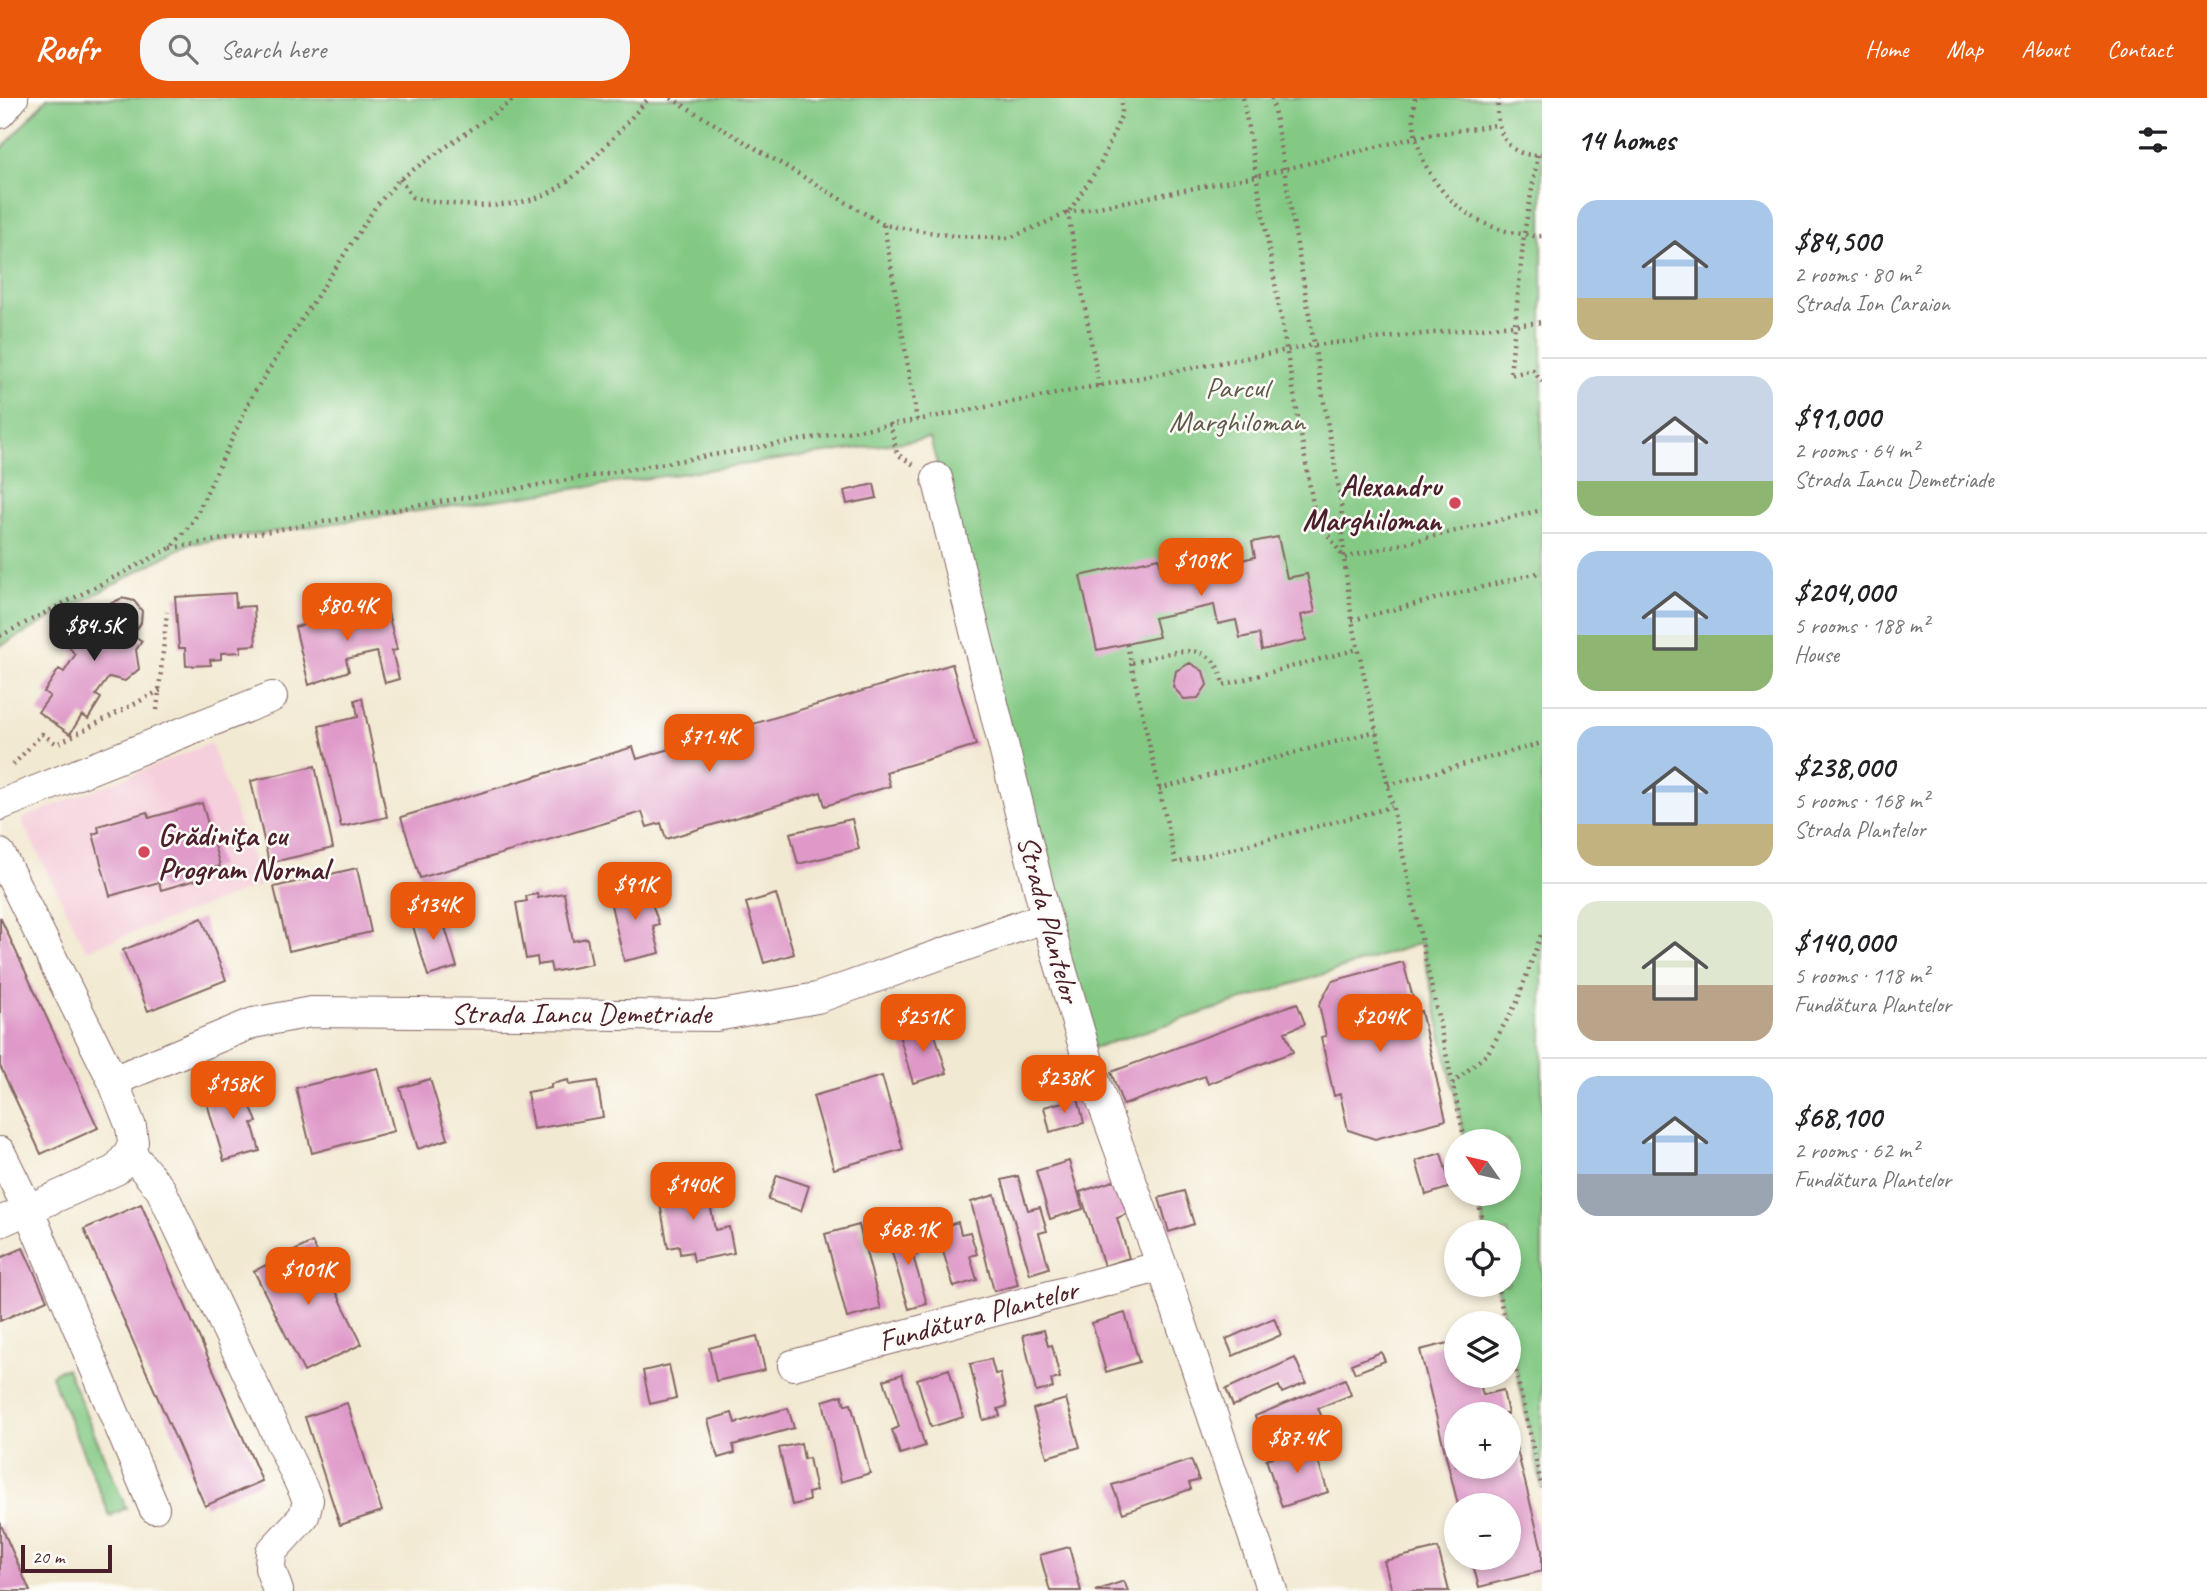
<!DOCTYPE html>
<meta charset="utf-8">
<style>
:root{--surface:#fff;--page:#f6f6f6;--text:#202124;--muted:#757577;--line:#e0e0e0;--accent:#ea580c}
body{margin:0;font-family:Caveat,sans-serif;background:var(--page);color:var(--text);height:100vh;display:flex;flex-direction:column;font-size:26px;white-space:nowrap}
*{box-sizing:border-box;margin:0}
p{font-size:23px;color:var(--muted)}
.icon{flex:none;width:38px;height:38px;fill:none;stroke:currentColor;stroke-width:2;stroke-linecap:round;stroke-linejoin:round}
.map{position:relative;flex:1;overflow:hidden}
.sheet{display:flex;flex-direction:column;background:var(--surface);width:665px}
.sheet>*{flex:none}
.needle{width:46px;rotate:304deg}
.tools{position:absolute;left:1444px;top:1031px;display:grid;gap:14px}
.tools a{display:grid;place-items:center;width:77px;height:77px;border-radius:50%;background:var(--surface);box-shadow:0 4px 10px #0003;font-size:35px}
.scale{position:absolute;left:21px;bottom:18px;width:91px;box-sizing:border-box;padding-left:7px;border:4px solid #4a1f2b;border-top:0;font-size:19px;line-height:24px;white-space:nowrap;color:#4a1f2b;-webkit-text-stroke:5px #fdfcf7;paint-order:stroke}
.price{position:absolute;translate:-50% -60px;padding:0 16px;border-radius:14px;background:var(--accent);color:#fff;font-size:23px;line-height:46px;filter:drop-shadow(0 2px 4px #0008)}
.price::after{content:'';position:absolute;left:50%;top:42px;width:21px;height:16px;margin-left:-10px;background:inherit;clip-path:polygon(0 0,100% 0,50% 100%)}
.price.on{background:#222;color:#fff}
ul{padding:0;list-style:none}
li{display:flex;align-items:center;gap:21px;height:175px;padding:0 35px}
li+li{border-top:2px solid var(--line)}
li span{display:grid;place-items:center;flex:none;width:196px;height:140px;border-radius:21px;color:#555}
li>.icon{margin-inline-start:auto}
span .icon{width:84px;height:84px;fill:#fffc;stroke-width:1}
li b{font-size:30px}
h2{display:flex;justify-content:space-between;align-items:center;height:84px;padding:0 35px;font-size:30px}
header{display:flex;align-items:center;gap:42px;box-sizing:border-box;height:98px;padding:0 35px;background:var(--accent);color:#fff}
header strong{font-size:33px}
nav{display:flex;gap:38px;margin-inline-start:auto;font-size:24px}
.search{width:490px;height:63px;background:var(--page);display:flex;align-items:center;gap:18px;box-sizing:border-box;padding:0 24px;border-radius:28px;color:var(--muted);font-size:26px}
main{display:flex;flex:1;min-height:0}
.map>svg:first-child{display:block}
</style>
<header>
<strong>Roofr</strong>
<div class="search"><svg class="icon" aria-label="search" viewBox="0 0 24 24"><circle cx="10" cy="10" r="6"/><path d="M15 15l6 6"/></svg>Search here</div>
<nav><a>Home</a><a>Map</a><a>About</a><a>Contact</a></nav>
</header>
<main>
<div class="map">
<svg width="1542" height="1493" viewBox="0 0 1542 1493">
<rect width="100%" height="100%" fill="#fdfcf7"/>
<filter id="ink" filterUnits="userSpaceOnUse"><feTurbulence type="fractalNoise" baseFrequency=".0143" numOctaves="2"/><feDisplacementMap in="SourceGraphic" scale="14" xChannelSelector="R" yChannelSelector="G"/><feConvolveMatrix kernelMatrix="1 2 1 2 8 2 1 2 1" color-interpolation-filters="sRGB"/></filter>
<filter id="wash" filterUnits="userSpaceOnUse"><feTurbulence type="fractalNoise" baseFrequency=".00686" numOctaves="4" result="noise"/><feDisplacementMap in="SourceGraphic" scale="28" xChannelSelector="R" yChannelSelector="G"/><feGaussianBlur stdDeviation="1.57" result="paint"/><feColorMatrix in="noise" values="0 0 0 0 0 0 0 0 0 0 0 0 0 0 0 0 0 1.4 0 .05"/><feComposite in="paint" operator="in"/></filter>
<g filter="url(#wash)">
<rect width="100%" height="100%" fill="#f2e9d2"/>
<path fill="#f5cfdb" d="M 211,645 L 261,787 L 86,852 L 21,721 Z"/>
<path fill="#83c984" stroke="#667458" stroke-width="2" d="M 47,0 L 1542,0 L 1542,1390 L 1509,1239 L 1508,1225 L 1505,1225 L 1497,1187 L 1508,1186 L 1508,1134 L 1485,1134 L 1477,1096 L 1508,1096 L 1508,1043 L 1465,1043 L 1421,845 L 1093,950 L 930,340 L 188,446 L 0,548 L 0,53 Z
M 67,1271 L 126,1410 L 110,1418 L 51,1278 L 58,1272 Z"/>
<g id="blocks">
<path fill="#df99c9" d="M 874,386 L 877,400 L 847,406 L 844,393 Z
M 1278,439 L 1287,480 L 1307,476 L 1315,514 L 1301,517 L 1306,542 L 1262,552 L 1259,536 L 1240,540 L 1236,522 L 1218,526 L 1214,507 L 1154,520 L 1159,539 L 1097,552 L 1080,478 L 1159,460 L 1163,479 L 1255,459 L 1252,444 Z
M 235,495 L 236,509 L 254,508 L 256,547 L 241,548 L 241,554 L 221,555 L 221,561 L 210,562 L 211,567 L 186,568 L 185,550 L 179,550 L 175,499 Z
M 122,500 L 134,503 L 142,513 L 141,525 L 133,537 L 142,543 L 136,552 L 139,571 L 125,583 L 109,579 L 96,597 L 101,600 L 88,621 L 82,617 L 70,636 L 38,614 L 50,598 L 44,594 L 59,571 L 64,574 L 75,557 L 68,547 L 73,529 L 90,523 L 97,513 L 104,518 L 110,506 Z
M 386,506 L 397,552 L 392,553 L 399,581 L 385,585 L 377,554 L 346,561 L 349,573 L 309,587 L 295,529 Z
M 1190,565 L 1203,573 L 1207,587 L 1198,600 L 1184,601 L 1173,589 L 1176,573 Z
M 952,566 L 976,647 L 886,674 L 890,688 L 825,708 L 821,694 L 666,741 L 661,725 L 647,729 L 642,714 L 420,780 L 401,719 L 633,649 L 637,661 Z
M 362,600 L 387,719 L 341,729 L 319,628 L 358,619 L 355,602 Z
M 315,668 L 333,750 L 269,765 L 251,683 Z
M 202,705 L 220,768 L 205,773 L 206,779 L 161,792 L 159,784 L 110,798 L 93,736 L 99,734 L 98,728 L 147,714 L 149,720 Z
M 852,721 L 859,751 L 798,766 L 790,735 Z
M 357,770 L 371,834 L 289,853 L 274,789 Z
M 645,785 L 659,826 L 653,828 L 660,855 L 624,863 L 608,794 Z
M 564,795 L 573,843 L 587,840 L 592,866 L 552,874 L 550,865 L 538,867 L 537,859 L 526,861 L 516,805 L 527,803 L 526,798 L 537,796 L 538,800 Z
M 776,796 L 794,856 L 764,865 L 746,805 Z
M 439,809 L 457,869 L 428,878 L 410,818 Z
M 0,819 L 98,1030 L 41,1056 L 0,968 Z
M 202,820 L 226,882 L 148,913 L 123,852 Z
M 1403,864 L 1417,914 L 1421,913 L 1446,1022 L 1375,1041 L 1348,1032 L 1340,996 L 1334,998 L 1321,939 L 1326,938 L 1319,907 L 1332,883 Z
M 1297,905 L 1305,926 L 1285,934 L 1293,954 L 1208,986 L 1205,978 L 1123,1007 L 1111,974 Z
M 932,927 L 947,975 L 913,985 L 899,937 Z
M 378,970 L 394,1033 L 312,1055 L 296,990 Z
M 882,978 L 903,1051 L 834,1071 L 813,998 Z
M 430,981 L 448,1041 L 418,1051 L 400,990 Z
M 568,982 L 569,987 L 597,983 L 603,1019 L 533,1031 L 527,994 L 551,990 L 551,986 Z
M 241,984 L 257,1024 L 252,1025 L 260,1053 L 224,1063 L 204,995 Z
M 1078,1000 L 1084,1025 L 1050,1034 L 1044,1009 Z
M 1441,1055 L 1451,1089 L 1426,1097 L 1416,1063 Z
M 1069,1063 L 1083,1111 L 1050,1121 L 1036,1073 Z
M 777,1077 L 809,1088 L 801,1113 L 768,1102 Z
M 1018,1078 L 1028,1112 L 1040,1109 L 1047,1133 L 1039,1135 L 1049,1170 L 1030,1176 L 1002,1082 Z
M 1116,1082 L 1127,1116 L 1117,1120 L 1129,1160 L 1104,1168 L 1080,1094 Z
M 706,1084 L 715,1132 L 729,1129 L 734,1155 L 694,1163 L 692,1154 L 680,1156 L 679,1148 L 668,1150 L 658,1094 L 669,1092 L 668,1087 L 679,1085 L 680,1089 Z
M 1184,1093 L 1194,1126 L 1169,1134 L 1159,1100 Z
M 995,1097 L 1018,1187 L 994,1193 L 971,1104 Z
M 141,1106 L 262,1383 L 205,1408 L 84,1131 Z
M 958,1124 L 961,1136 L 970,1134 L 977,1156 L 970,1158 L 977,1182 L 954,1189 L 936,1131 Z
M 859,1127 L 881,1211 L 847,1220 L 825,1136 Z
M 913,1131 L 920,1155 L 913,1158 L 927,1206 L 909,1211 L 887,1138 Z
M 312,1144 L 362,1246 L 304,1274 L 254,1173 Z
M 23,1150 L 47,1202 L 0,1223 L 0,1160 Z
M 1125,1215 L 1139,1264 L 1106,1274 L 1092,1225 Z
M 1274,1220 L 1281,1237 L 1233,1258 L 1226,1241 Z
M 1044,1232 L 1048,1248 L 1052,1247 L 1060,1280 L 1051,1282 L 1053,1290 L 1036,1294 L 1023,1237 Z
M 757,1238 L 765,1272 L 716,1283 L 709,1250 Z
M 1456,1243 L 1456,1278 L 1478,1278 L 1483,1297 L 1503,1292 L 1508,1316 L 1456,1316 L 1456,1368 L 1508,1368 L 1509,1320 L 1542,1452 L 1542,1473 L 1479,1489 L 1471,1460 L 1508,1460 L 1508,1407 L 1458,1407 L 1420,1252 Z
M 1381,1254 L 1385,1263 L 1355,1275 L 1351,1266 Z
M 1295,1260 L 1306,1285 L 1282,1295 L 1279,1288 L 1233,1308 L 1226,1291 Z
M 991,1261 L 995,1276 L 1000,1275 L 1007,1308 L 998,1311 L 1000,1318 L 983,1322 L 970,1266 Z
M 669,1267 L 676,1300 L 650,1306 L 643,1273 Z
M 949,1271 L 963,1319 L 931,1329 L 917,1281 Z
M 902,1276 L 925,1348 L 900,1356 L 892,1332 L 899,1329 L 884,1282 Z
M 1345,1281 L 1351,1297 L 1318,1310 L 1323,1322 L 1299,1332 L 1296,1323 L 1262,1337 L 1255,1318 Z
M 842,1297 L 845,1307 L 851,1306 L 870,1375 L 841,1384 L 823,1303 Z
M 1066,1301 L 1080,1349 L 1047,1359 L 1033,1311 Z
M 347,1305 L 382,1413 L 340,1427 L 305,1319 Z
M 788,1310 L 794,1330 L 733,1347 L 735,1355 L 718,1360 L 708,1322 L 732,1315 L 735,1325 Z
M 801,1345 L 804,1361 L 809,1360 L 816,1393 L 808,1395 L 809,1403 L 792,1407 L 779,1350 Z
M 1312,1345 L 1328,1394 L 1282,1409 L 1266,1361 Z
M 1191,1362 L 1199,1382 L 1189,1385 L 1191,1391 L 1123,1415 L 1112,1387 Z
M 0,1424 L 6,1439 L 30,1493 L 0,1493 Z
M 1069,1449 L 1081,1493 L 1050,1493 L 1040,1457 Z
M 1438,1450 L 1449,1493 L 1392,1493 L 1384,1463 Z
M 1124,1483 L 1128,1493 L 1095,1493 Z"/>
</g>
</g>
<g filter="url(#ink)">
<use href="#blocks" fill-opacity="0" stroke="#856665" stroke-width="2"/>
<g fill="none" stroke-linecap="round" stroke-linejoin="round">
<defs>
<path id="minor" d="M 0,15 L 13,0
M 937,380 L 1046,819 L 1091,973 L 1162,1168 L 1272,1493
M 0,707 L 272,599
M 0,756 L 113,983 L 131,1029 L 133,1044 L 130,1054 L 116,1072 L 0,1124
M 113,983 L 253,925 L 311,914 L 716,918 L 817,900 L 1046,819
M 0,1054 L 28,1111 L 154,1410
M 130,1054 L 161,1092 L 308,1402 L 304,1418 L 271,1454 L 270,1470 L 278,1493
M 793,1267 L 1162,1168"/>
</defs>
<use href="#minor" stroke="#856665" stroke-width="32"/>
<path stroke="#856665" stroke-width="4.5" stroke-dasharray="2 5" stroke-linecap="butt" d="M 671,0 L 884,127 L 954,138 L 1010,140 L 1068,115 L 1100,67 L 1122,16 L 1122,0
M 1243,0 L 1315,418 L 1344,460 L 1542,412
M 1272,0 L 1341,404 L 1344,460 L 1352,522 L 1465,1043
M 1415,0 C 1405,64 1453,124 1515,135 C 1524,136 1533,139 1542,138
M 1499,0 C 1492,28 1507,63 1542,56
M 1538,57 L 1524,136 L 1510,277 L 1533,272 L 1542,284
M 400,81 L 412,99 C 454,109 517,115 556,91 C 589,71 622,29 649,0
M 884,127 L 917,322
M 1099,288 L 1068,115 L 1256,78 L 1417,39 L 1496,27
M 890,325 L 897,356 L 914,367
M 171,450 L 917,322 L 1314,247 L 1542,224
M 1352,522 L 1542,474
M 0,538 L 171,450 L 194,422 L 253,296 L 376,108 L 400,81 L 516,0
M 1127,546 L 1131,565 C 1165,557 1215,534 1223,587 L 1358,551
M 1131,565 L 1176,765 L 1392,709
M 157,612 L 167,514
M 13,667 L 42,636 L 57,646 L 161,592
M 1388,687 L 1542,645
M 1159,691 L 1376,633
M 1452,986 L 1488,955 L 1517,904 L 1542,834
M 1477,1096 L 1485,1134
M 1497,1186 L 1505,1225
M 1508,1239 L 1542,1390"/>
<use href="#minor" stroke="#fff" stroke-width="30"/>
</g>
</g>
<g fill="#d1495b" stroke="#fdfcf7" stroke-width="2.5">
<circle cx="1455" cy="405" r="7"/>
<circle cx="144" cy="754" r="7"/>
</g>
<g text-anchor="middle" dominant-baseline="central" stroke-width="5" stroke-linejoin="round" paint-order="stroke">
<g font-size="30" fill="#5e5a4a" stroke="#fdfcf7">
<text x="1237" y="289">Parcul<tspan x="1237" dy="34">Marghiloman</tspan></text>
</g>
<g font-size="30" font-weight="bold" fill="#4a1f2b" stroke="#fdfcf7" text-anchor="end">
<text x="1441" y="388">Alexandru<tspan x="1441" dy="34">Marghiloman</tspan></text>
<text x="158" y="737" text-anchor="start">Grădiniţa cu<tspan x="158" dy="34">Program Normal</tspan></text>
</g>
<g font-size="30" fill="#4a1f2b" stroke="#fdfcf7">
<text transform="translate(1049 821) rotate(75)">Strada Plantelor</text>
<text x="581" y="915">Strada Iancu Demetriade</text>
<text transform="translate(978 1217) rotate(-15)">Fundătura Plantelor</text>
</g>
</g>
</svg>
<div class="tools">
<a><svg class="needle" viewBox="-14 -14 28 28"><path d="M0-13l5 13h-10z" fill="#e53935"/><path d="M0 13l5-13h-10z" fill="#757577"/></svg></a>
<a><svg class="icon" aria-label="locate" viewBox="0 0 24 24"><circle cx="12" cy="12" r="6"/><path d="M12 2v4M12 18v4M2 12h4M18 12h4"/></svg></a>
<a><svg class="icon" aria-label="layers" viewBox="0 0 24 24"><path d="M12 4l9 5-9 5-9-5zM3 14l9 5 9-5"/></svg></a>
<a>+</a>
<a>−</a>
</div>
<div class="scale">20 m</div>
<b class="price" style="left:1201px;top:500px">$109K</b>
<b class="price" style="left:347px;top:545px">$80.4K</b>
<b class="price on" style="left:94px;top:565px">$84.5K</b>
<b class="price" style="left:709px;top:676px">$71.4K</b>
<b class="price" style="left:635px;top:824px">$91K</b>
<b class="price" style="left:433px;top:844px">$134K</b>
<b class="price" style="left:923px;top:956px">$251K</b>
<b class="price" style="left:1380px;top:956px">$204K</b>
<b class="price" style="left:1064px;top:1017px">$238K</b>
<b class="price" style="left:233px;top:1023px">$158K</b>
<b class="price" style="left:693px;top:1124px">$140K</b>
<b class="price" style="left:908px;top:1169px">$68.1K</b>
<b class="price" style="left:308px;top:1209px">$101K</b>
<b class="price" style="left:1297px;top:1377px">$87.4K</b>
</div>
<section class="sheet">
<h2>14 homes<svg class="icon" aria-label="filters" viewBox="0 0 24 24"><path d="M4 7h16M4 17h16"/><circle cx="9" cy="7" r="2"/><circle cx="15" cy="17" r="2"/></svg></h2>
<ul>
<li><span style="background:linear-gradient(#a9c7e8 70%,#c2b280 0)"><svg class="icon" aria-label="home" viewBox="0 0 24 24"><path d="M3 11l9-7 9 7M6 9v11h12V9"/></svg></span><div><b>$84,500</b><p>2 rooms · 80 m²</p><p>Strada Ion Caraion</p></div></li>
<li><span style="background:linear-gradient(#c9d6e8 75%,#8fb573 0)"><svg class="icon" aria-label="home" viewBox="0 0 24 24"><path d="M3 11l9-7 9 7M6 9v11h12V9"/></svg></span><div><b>$91,000</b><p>2 rooms · 64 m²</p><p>Strada Iancu Demetriade</p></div></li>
<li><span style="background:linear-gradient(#a9c7e8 60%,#8fb573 0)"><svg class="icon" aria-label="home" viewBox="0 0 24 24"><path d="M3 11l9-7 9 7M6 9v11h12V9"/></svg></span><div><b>$204,000</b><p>5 rooms · 188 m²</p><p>House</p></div></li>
<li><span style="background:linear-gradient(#a9c7e8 70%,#c2b280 0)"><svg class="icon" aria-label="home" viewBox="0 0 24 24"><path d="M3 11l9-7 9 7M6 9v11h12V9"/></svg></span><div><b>$238,000</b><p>5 rooms · 168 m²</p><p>Strada Plantelor</p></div></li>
<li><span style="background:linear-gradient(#dfe7d0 60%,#b9a48a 0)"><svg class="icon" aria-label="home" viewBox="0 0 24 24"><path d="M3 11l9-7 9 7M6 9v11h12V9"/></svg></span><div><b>$140,000</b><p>5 rooms · 118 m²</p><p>Fundătura Plantelor</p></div></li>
<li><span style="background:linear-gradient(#a9c7e8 70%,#9aa5b1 0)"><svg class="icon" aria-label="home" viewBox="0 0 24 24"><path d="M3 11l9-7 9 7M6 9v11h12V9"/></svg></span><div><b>$68,100</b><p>2 rooms · 62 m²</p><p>Fundătura Plantelor</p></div></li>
</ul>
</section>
</main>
